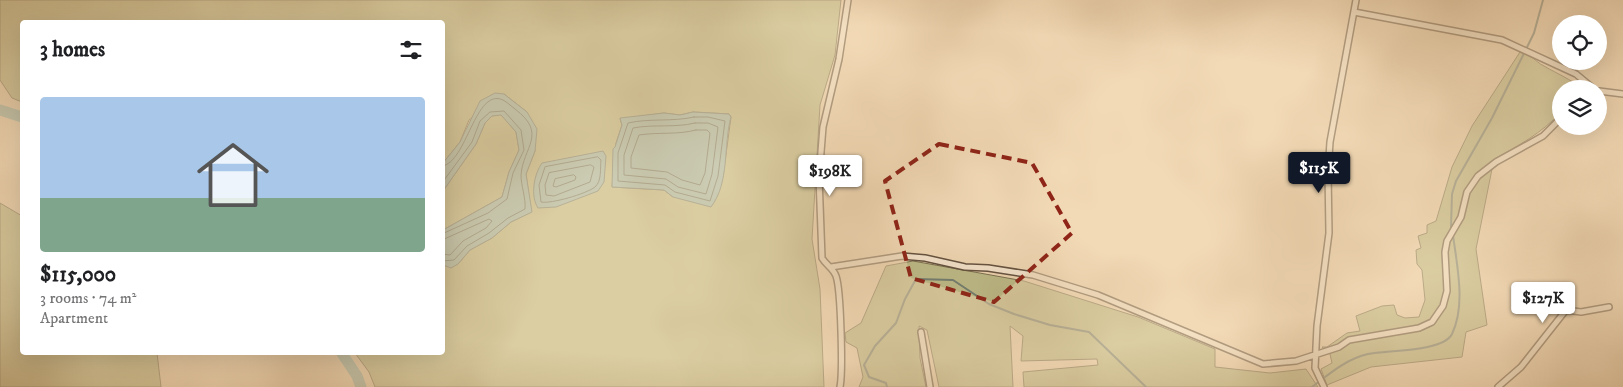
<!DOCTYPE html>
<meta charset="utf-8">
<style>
:root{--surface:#fff;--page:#f2f2f2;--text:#202124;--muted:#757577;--accent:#111827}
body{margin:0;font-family:"IM FELL DW Pica",serif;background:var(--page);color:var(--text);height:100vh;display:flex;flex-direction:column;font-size:19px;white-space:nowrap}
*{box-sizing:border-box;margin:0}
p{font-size:16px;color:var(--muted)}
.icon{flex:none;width:28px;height:28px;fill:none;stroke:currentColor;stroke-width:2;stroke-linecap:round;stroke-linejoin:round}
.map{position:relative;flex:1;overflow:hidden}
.details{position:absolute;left:20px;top:20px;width:425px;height:335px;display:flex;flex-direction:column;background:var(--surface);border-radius:5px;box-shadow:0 5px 20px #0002}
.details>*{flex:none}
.tools{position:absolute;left:1552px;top:15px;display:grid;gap:10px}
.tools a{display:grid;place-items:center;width:55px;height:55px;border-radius:50%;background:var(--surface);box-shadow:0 5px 20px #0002;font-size:25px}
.price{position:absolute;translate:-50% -42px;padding:0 11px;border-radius:5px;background:#fff;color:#222;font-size:16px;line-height:32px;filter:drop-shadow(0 1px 2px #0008)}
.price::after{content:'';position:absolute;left:50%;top:30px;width:15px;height:11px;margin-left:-8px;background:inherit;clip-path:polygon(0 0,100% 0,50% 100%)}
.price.selected{background:var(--accent);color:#fff}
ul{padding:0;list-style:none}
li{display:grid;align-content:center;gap:10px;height:265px;padding:0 20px}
li span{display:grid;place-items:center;height:155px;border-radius:5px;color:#555}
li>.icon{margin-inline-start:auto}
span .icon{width:90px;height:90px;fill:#fffc;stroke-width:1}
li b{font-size:21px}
h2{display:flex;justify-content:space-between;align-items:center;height:60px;padding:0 20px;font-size:21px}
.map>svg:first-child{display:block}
</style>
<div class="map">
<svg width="1623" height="387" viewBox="0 0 1623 387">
<rect width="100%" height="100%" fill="#f3dab7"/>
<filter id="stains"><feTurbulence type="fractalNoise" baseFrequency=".004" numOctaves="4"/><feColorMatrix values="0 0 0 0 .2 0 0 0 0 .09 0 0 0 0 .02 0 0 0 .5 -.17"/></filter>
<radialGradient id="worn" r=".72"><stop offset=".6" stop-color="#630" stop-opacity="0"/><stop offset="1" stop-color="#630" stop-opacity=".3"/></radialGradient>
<path fill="#bfbe8b" stroke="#7a7152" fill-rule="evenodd" d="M 0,0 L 841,0 L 835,55 L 820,105 L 812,239 L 820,289 L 824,387 L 375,387 L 369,372 L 355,353 L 442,352 L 443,265 L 451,267 L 458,264 L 470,250 L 492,238 L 511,222 L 531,212 L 526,174 L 535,151 L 527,112 L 504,94 L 469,120 L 460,142 L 443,163 L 442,22 L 22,22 L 22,102 L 12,98 L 0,80 ZM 693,112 L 729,114 L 731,117 L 723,177 L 673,197 L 664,190 L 612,187 L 616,143 L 622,125 L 620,119 L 664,113 L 680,115 Z
M 1520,52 C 1533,55 1534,61 1544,66 C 1558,74 1570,79 1583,89 L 1561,89 L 1561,112 C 1542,133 1518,146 1494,159 L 1476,249 L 1487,325 L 1466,332 L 1462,357 L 1371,367 L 1327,385 L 1321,369 L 1332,363 L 1330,354 L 1322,347 L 1327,347 L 1347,333 L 1360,331 L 1356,316 L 1382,306 L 1394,305 L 1397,315 L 1405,318 L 1419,317 L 1425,300 L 1422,270 L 1417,264 L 1416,250 L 1421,248 L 1418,236 L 1427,233 L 1427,225 L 1436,221 L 1452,167 L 1472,126 Z
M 501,114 L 516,132 L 519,150 L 509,172 L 502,197 L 443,230 L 443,191 L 476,144 L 485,123 L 492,116 Z
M 0,203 L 22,216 L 22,352 L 157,353 L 161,387 L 0,387 Z
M 913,261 L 1024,281 L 1138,317 L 1215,349 L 1215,367 L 1270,373 L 1306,369 L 1318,387 L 1024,387 L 1023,372 L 1098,365 L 1097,359 L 1021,361 L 1023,336 L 1010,326 L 1013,387 L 939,387 L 927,330 L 919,326 L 920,358 L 926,387 L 859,387 L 863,377 L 857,348 L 846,342 L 845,333 L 861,323 L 886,266 Z"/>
<path fill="#9bbbaf" stroke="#727f73" d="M 495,93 L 504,94 L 527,112 L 537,129 L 535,151 L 526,174 L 532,212 L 511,222 L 492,238 L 470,250 L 458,264 L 451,268 L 443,265 L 443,230 L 502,197 L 509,172 L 519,150 L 516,132 L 501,115 L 492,116 L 485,123 L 476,144 L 443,191 L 443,163 L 460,142 L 480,101 Z
M 693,112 L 729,114 L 731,117 C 723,146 730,182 711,207 L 673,197 L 664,190 L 612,187 L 613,149 L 615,147 L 622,125 L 620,118 L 664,113 L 680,115 Z
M 603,151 L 606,156 L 604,182 L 598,191 L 556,207 L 538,208 C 530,196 534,174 542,163 Z"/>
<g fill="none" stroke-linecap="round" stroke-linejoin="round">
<path stroke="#687064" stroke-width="1" d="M 694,117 L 708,117 L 725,121 L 718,176 L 710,201 L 675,192 L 665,185 L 618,181 L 618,153 L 628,123 C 650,118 672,122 694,117 Z
M 695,123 L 708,123 L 718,127 L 712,174 L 706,194 L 678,187 L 666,179 L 624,175 L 624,155 L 633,128 C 654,124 675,128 695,123 Z
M 696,130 L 707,130 L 710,133 L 705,173 L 700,185 L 682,180 L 667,172 L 631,168 L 631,157 L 639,135 C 658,132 677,135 696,130 Z
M 598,157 L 601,160 C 600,168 602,181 595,187 C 586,194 551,204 541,202 L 539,185 L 545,167 Z
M 591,165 L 594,167 L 590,182 L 554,196 L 546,195 L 545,185 L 549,173 Z
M 442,166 C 467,163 475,87 503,100 C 507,102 511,106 515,109 C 548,134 523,147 521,175 C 521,186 526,198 525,209 L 508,218 L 489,233 L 467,246 L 454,260 L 442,261
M 574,175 L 576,177 L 575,180 L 556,187 L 553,186 L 555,179 Z
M 442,183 L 472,142 L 480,121 L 490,112 L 504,111 L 521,130 L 524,150 L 513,173 L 507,199 L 488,213 L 442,234
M 442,240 L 489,219 L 492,221 L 486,228 L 463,241 L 450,255 L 442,254"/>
<path stroke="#727f73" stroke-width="2" d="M 1451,227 L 1452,194 L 1456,181 L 1492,118 L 1534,33 L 1543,0
M 887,387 L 886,383 L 869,377 L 864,365 L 875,346 L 896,323 L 905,299 L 916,279 L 953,280 L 989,304 L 1014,314 L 1050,325 L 1089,332 L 1146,387
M 1312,387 C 1329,374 1346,359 1368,354 C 1387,350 1443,352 1452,334 C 1466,305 1457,266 1453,235"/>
<path stroke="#9bbbaf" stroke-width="11" d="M 0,110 L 22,117
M 341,352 L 357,376 L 361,387"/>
<defs>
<path id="minor" d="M 1354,12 L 1502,40 L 1576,74 L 1594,89
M 1599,91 L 1623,94
M 831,267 L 902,256 L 925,258 L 965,267 L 988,268 L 1033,275 L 1098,295 L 1263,364 L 1296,361 L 1339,347 L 1349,340 L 1419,328 L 1432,322 L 1443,306 L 1447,291 L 1445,252 L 1447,241 L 1461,217 L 1467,192 L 1478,176 L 1496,162 L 1543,136 L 1561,118
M 921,332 L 930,387
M 840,387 C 843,372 841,290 836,276 C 833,268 826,265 822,258 L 819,177 L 823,127 L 839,59 L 848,0
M 1324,387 L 1315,368 L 1317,326 L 1329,233 L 1328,172 L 1330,142 L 1356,0
M 1498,387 L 1521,367 L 1566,310 L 1581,312 L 1609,307"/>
</defs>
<use href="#minor" stroke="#645241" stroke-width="8"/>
<use href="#minor" stroke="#f7e7d0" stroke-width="5"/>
</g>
<path d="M0 0H1623V387H0ZM 939,144 L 1032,163 L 1072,233 L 994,302 L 911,278 L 885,181 Z" fill="#f3dab7" fill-opacity=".55" fill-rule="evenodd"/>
<path fill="none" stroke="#8f2418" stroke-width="4" stroke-dasharray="10 6" stroke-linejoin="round" d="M 939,144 L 1032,163 L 1072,233 L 994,302 L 911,278 L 885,181 Z"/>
<rect width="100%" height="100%" filter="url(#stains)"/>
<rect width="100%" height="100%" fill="url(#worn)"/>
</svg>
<div class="tools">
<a><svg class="icon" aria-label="locate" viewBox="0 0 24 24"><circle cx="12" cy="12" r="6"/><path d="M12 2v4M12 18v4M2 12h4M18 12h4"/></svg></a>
<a><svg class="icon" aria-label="layers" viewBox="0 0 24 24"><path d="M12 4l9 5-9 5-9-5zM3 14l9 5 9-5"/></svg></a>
</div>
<b class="price selected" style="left:1319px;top:194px">$115K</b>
<b class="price" style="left:830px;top:197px">$198K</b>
<b class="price" style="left:1543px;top:324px">$127K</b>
<section class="details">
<h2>3 homes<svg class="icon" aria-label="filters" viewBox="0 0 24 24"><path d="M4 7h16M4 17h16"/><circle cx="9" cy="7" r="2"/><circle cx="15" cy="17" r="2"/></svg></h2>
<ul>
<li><span style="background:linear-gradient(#a9c7e8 65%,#7fa58c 0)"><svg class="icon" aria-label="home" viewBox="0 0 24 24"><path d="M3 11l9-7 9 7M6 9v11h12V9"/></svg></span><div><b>$115,000</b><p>3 rooms · 74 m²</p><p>Apartment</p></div></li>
</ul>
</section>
</div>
